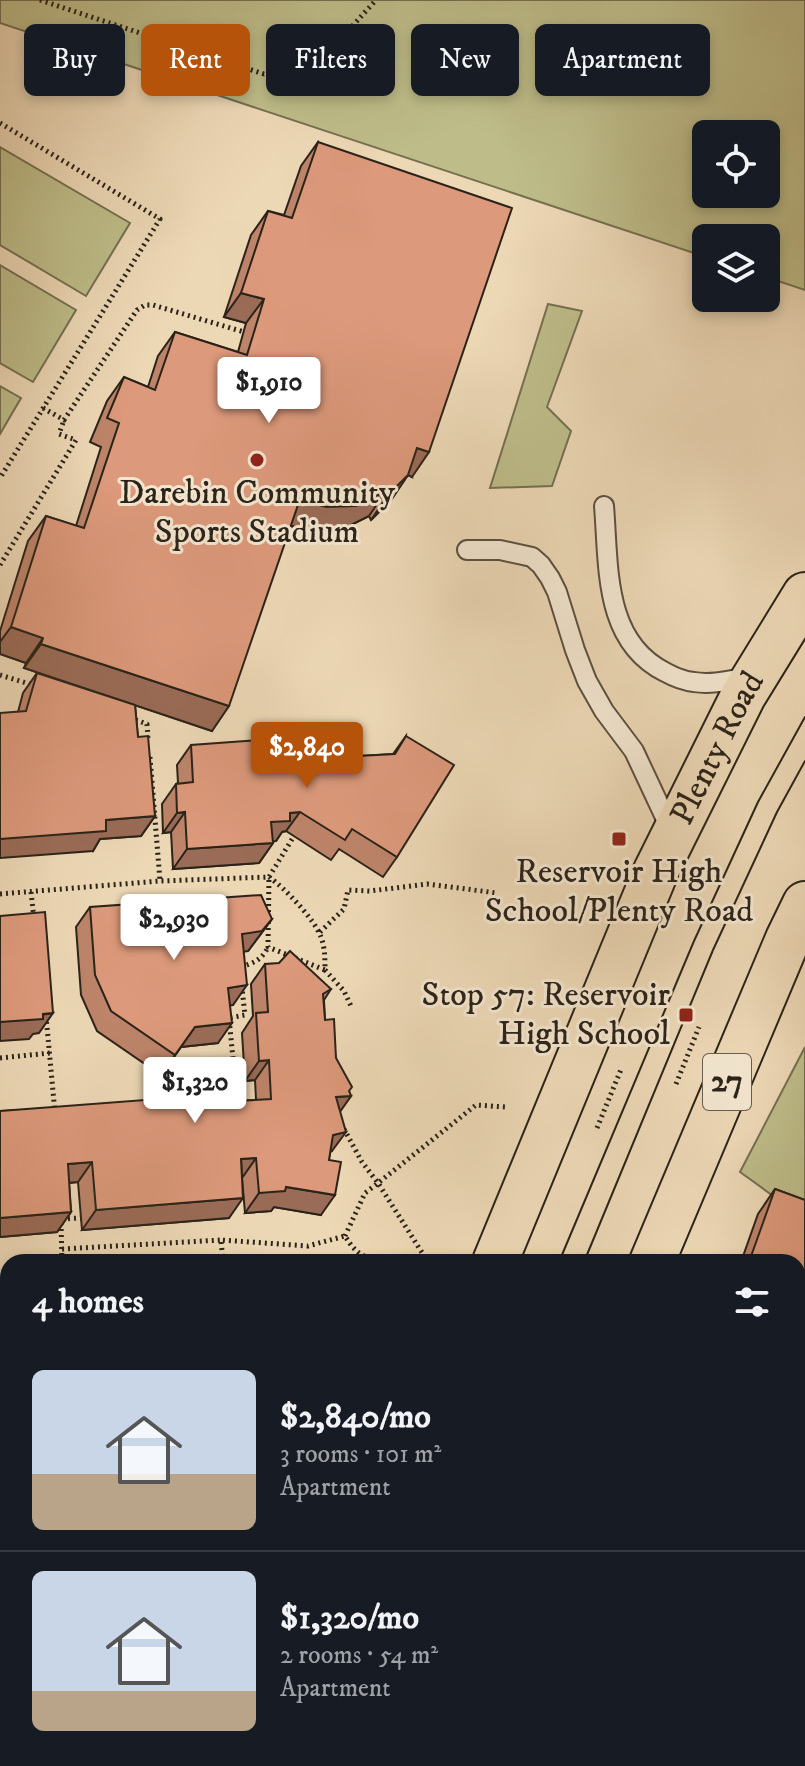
<!DOCTYPE html>
<meta charset="utf-8">
<style>
:root{--surface:#171b24;--page:#242831;--text:#f1f3f6;--muted:#9ea1a6;--line:#363941;--accent:#b45309}
body{margin:0;font-family:"IM FELL DW Pica",serif;background:var(--page);color:var(--text);height:100vh;display:flex;flex-direction:column;font-size:30px;white-space:nowrap}
*{box-sizing:border-box;margin:0}
p{font-size:26px;color:var(--muted)}
.icon{flex:none;width:44px;height:44px;fill:none;stroke:currentColor;stroke-width:2;stroke-linecap:round;stroke-linejoin:round}
.map{position:relative;flex:1;overflow:hidden}
.drawer{position:absolute;left:0px;top:1254px;width:806px;height:512px;display:flex;flex-direction:column;background:var(--surface);border-radius:24px 24px 0 0;box-shadow:0 4px 12px #0003}
.drawer>*{flex:none}
.hud{position:absolute;left:24px;top:24px;width:758px;height:72px;display:flex;gap:16px}
.controls{position:absolute;left:692px;top:120px;display:grid;gap:16px}
.controls a{display:grid;place-items:center;width:88px;height:88px;border-radius:12px;background:var(--surface);box-shadow:0 4px 12px #0003;font-size:40px}
.price{position:absolute;translate:-50% -68px;padding:0 18px;border-radius:8px;background:#fff;color:#222;font-size:26px;line-height:52px;filter:drop-shadow(0 2px 4px #0008)}
.price::after{content:'';position:absolute;left:50%;top:48px;width:24px;height:18px;margin-left:-12px;background:inherit;clip-path:polygon(0 0,100% 0,50% 100%)}
.price.current{background:var(--accent);color:#fff}
ul{padding:0;list-style:none}
li{display:flex;align-items:center;gap:24px;height:200px;padding:0 32px}
li+li{border-top:2px solid var(--line)}
li span{display:grid;place-items:center;flex:none;width:224px;height:160px;border-radius:12px;color:#555}
li>.icon{margin-inline-start:auto}
span .icon{width:96px;height:96px;fill:#fffc;stroke-width:1}
li b{font-size:34px}
h2{display:flex;justify-content:space-between;align-items:center;height:96px;padding:0 32px;font-size:34px}
.pill{padding:0 28px;border-radius:12px;background:var(--surface);box-shadow:0 4px 12px #0003;font-size:28px;line-height:72px}
.pill.current{background:var(--accent);color:#fff}
.map>svg:first-child{display:block}
</style>
<div class="map">
<svg width="805" height="1766" viewBox="0 0 805 1766">
<rect width="100%" height="100%" fill="#edd8b6"/>
<filter id="stains"><feTurbulence type="fractalNoise" baseFrequency=".0025" numOctaves="4"/><feColorMatrix values="0 0 0 0 .2 0 0 0 0 .09 0 0 0 0 .02 0 0 0 .5 -.17"/></filter>
<radialGradient id="worn" r=".72"><stop offset=".6" stop-color="#630" stop-opacity="0"/><stop offset="1" stop-color="#630" stop-opacity=".3"/></radialGradient>
<path fill="#bebd8a" stroke="#747052" stroke-width="2" fill-rule="evenodd" d="M 0,0 L 805,0 L 805,290 L 766,277 L 766,238 L 706,238 L 706,257 L 0,23 ZM 706,134 L 766,134 L 766,194 L 706,194 Z
M 0,147 L 130,223 L 86,296 L 0,245 Z
M 0,265 L 76,310 L 33,382 L 0,363 Z
M 548,304 L 582,311 L 547,407 L 571,431 L 552,486 L 490,488 Z
M 0,386 L 21,398 L 0,434 Z
M 805,1047 L 805,1219 L 740,1172 Z"/>
<g fill="none" stroke-linecap="round" stroke-linejoin="round">
<defs>
<path id="lane" d="M 604,506 C 609,566 603,641 665,672 C 674,677 684,681 694,682 C 712,685 731,680 749,677
M 467,550 L 500,550 L 532,557 L 541,565 L 550,578 L 557,592 L 575,650 L 587,681 L 604,711 L 634,751 L 671,830
M 798,1699 L 802,1700"/>
<path id="street" d="M 798,1548 L 805,1551
M 798,1604 L 805,1606"/>
<g id="highway">
<path id="s1" d="M 495,1262 L 656,871 L 743,696 L 805,595"/>
<path d="M 652,1262 L 788,939 L 805,904"/>
<path d="M 280,1766 L 284,1758"/>
<path d="M 439,1766 L 443,1758"/>
</g>
</defs>
<use href="#lane" stroke="#5c5040" stroke-width="22"/>
<use href="#street" stroke="#5c5040" stroke-width="42"/>
<use href="#highway" stroke="#2b2319" stroke-width="48"/>
<path stroke="#2b2319" stroke-width="5" stroke-dasharray="2 4" stroke-linecap="butt" d="M 40,0 L 264,74 L 318,64 L 376,0
M 0,123 L 160,219 L 0,478
M 43,408 L 64,420 L 137,310 L 145,305 L 153,305 L 244,332
M 0,565 L 76,440 L 59,434 L 64,420
M 0,675 L 33,685
M 130,718 L 147,724 L 148,739
M 150,757 L 160,881
M 269,877 C 285,888 315,920 321,937 C 325,948 325,958 325,970 L 268,947 Z
M 31,892 L 34,919
M 0,894 L 160,881 L 269,877 L 294,836
M 320,932 L 344,909 L 348,890 L 370,891 L 427,884 L 497,893
M 241,967 C 253,963 262,960 268,947
M 325,970 L 344,991 L 351,1006
M 46,1016 L 55,1113
M 0,1058 L 50,1053
M 676,1084 L 699,1027
M 237,1100 L 229,1018 L 245,1015 L 242,988
M 597,1128 L 622,1067
M 344,1129 L 362,1162 L 378,1183 L 428,1262
M 62,1219 L 81,1218
M 61,1223 L 62,1262
M 345,1236 L 365,1193 L 378,1183 L 476,1105 L 505,1107
M 62,1249 L 221,1240
M 223,1262 L 221,1240 L 308,1246 L 345,1236 C 358,1257 365,1258 389,1262
M 798,1757 L 805,1759"/>
<use href="#lane" stroke="#f3e6d0" stroke-width="18"/>
<use href="#street" stroke="#f3e6d0" stroke-width="38"/>
<use href="#highway" stroke="#edd8b6" stroke-width="44"/>
<path stroke="#2b2319" stroke-width="2" d="M 559,1262 L 694,941 L 758,802 L 805,717
M 584,1262 L 713,950 L 777,812 L 805,761
M 352,1766 L 355,1758
M 374,1766 L 377,1758"/>
</g>
<path fill="#bd846a" stroke="#2b2319" stroke-width="2" d="M 318,142 L 412,477 L 408,475 L 391,500 L 371,520 L 369,516 L 339,531 L 309,531 L 290,526 L 212,731 L 135,705 L 138,737 L 155,816 L 141,836 L 100,839 L 93,851 L 18,712 L 23,693 L 37,673 L 97,692 L 24,668 L 26,663 L 0,654 L 0,631 L 28,541 L 46,516 L 76,526 L 101,447 L 90,442 L 107,401 L 124,377 L 148,387 L 158,356 L 175,332 L 238,352 L 246,323 L 224,317 L 251,235 L 268,211 L 284,215 L 301,166 Z
M 406,736 L 397,857 L 383,877 L 339,849 L 331,860 L 286,831 L 282,832 L 276,841 L 273,841 L 273,843 L 259,863 L 173,869 L 171,832 L 163,833 L 162,804 L 176,784 L 178,783 L 177,765 L 191,745 L 359,756 L 393,754 Z
M 90,907 L 272,919 L 248,951 L 243,951 L 233,1005 L 230,1005 L 218,1043 L 181,1047 L 161,1075 L 97,1031 L 81,995 L 76,927 Z
M 265,964 L 331,989 L 324,1000 L 325,1020 L 336,1058 L 351,1096 L 340,1111 L 332,1151 L 330,1152 L 321,1215 L 274,1207 L 271,1211 L 245,1213 L 242,1178 L 229,1218 L 82,1230 L 78,1182 L 69,1183 L 71,1212 L 57,1232 L 0,1237 L 0,1111 L 256,1100 L 255,1080 L 245,1081 L 242,1033 L 253,1016 L 251,984 Z
M 775,1189 L 805,1200 L 805,1474 L 798,1472 L 798,1262 L 741,1262 L 758,1214 Z"/>
<path fill="#9a6b56" stroke="#2b2319" stroke-width="2" d="M 241,293 L 264,299 L 246,323 L 224,317 Z
M 417,448 L 429,452 L 412,477 L 408,475 L 391,500 L 371,520 L 388,495 Z
M 386,491 L 369,516 L 339,531 L 309,531 L 282,523 L 300,499 Z
M 11,627 L 43,638 L 26,663 L 0,654 L 0,642 Z
M 41,644 L 229,706 L 212,731 L 24,668 Z
M 185,812 L 171,832 L 163,833 L 177,813 Z
M 300,812 L 286,831 L 282,832 L 276,841 L 257,842 L 271,822 L 290,813 Z
M 155,816 L 141,836 L 100,839 L 93,851 L 0,858 L 0,839 L 106,820 Z
M 273,843 L 259,863 L 173,869 L 187,849 Z
M 272,919 L 248,951 L 228,954 L 242,934 Z
M 247,985 L 233,1005 L 214,1008 L 228,988 Z
M 53,1013 L 39,1033 L 33,1034 L 29,1039 L 0,1041 L 0,1022 Z
M 232,1023 L 218,1043 L 181,1047 L 161,1075 L 195,1027 Z
M 269,1060 L 255,1080 L 245,1081 L 259,1061 Z
M 351,1096 L 337,1116 L 336,1097 Z
M 346,1132 L 332,1151 L 319,1155 L 333,1135 Z
M 256,1158 L 242,1178 L 241,1159 Z
M 92,1162 L 78,1182 L 54,1184 L 68,1164 Z
M 286,1187 L 335,1195 L 321,1215 L 274,1207 L 271,1211 L 245,1213 L 259,1193 Z
M 243,1198 L 229,1218 L 82,1230 L 96,1210 Z
M 71,1212 L 57,1232 L 0,1237 L 0,1218 Z
M 8,1360 L 8,1379 L 0,1380 L 0,1361 Z
M 798,1440 L 805,1443 L 805,1474 L 798,1472 Z"/>
<path fill="#dc997b" stroke="#2b2319" stroke-width="2" d="M 318,142 L 512,208 L 429,452 L 417,448 L 408,475 L 388,495 L 386,491 L 356,506 L 326,507 L 300,499 L 229,706 L 41,644 L 43,638 L 11,627 L 46,516 L 84,528 L 119,423 L 107,418 L 124,377 L 155,390 L 175,332 L 247,355 L 264,299 L 241,293 L 268,211 L 292,218 Z
M 37,673 L 135,705 L 138,737 L 148,736 L 155,816 L 106,820 L 106,831 L 0,839 L 0,713 L 26,711 Z
M 358,733 L 359,756 L 395,754 L 406,736 L 454,765 L 397,857 L 352,829 L 345,840 L 300,812 L 290,813 L 290,821 L 271,822 L 273,843 L 187,849 L 185,812 L 177,813 L 176,784 L 193,782 L 191,745 Z
M 261,895 L 272,919 L 262,931 L 242,934 L 247,985 L 228,988 L 232,1023 L 195,1027 L 175,1055 L 111,1011 L 95,975 L 90,907 Z
M 45,912 L 53,1013 L 43,1014 L 43,1019 L 0,1022 L 0,916 Z
M 290,951 L 331,989 L 323,994 L 325,1020 L 334,1019 L 336,1058 L 352,1087 L 349,1091 L 351,1096 L 336,1097 L 346,1132 L 333,1135 L 329,1160 L 341,1162 L 335,1195 L 286,1187 L 285,1191 L 259,1193 L 256,1158 L 241,1159 L 243,1198 L 96,1210 L 92,1162 L 68,1164 L 71,1212 L 0,1218 L 0,1111 L 237,1093 L 238,1101 L 271,1099 L 269,1060 L 259,1061 L 256,1013 L 268,1012 L 265,964 L 279,963 Z
M 775,1189 L 805,1200 L 805,1443 L 798,1440 L 798,1262 L 749,1262 Z
M 8,1297 L 8,1360 L 0,1361 L 0,1298 Z"/>
<g fill="#8f2418" stroke="#f3e6d0" stroke-width="3">
<circle cx="257" cy="460" r="8"/>
<rect x="611" y="831" width="16" height="16" rx="4"/>
<rect x="678" y="1007" width="16" height="16" rx="4"/>
</g>
<g text-anchor="middle" dominant-baseline="central" stroke-width="6" stroke-linejoin="round" paint-order="stroke">
<rect fill="#f3e6d0" stroke="#675e50" stroke-width="2" x="703" y="1054" width="48" height="56" rx="6"/>
<g font-size="32" font-weight="bold" fill="#2b2319">
<text x="727" y="1082">27</text>
</g>
<g font-size="34" fill="#2b2319" stroke="#f3e6d0">
<text x="257" y="493">Darebin Community<tspan x="257" dy="39">Sports Stadium</tspan></text>
<text x="619" y="872">Reservoir High<tspan x="619" dy="39">School/Plenty Road</tspan></text>
<text x="670" y="995" text-anchor="end">Stop 57: Reservoir<tspan x="670" dy="39">High School</tspan></text>
</g>
<g font-size="34" fill="#2b2319" stroke="#f3e6d0">
<text stroke="none"><textPath href="#s1" startOffset="560">Plenty Road</textPath></text>
</g>
</g>
<rect width="100%" height="100%" filter="url(#stains)"/>
<rect width="100%" height="100%" fill="url(#worn)"/>
</svg>
<div class="controls">
<a><svg class="icon" aria-label="locate" viewBox="0 0 24 24"><circle cx="12" cy="12" r="6"/><path d="M12 2v4M12 18v4M2 12h4M18 12h4"/></svg></a>
<a><svg class="icon" aria-label="layers" viewBox="0 0 24 24"><path d="M12 4l9 5-9 5-9-5zM3 14l9 5 9-5"/></svg></a>
</div>
<b class="price" style="left:269px;top:425px">$1,910</b>
<b class="price current" style="left:307px;top:790px">$2,840</b>
<b class="price" style="left:174px;top:962px">$2,930</b>
<b class="price" style="left:195px;top:1125px">$1,320</b>
<div class="hud">
<a class="pill">Buy</a>
<a class="pill current">Rent</a>
<a class="pill">Filters</a>
<a class="pill">New</a>
<a class="pill">Apartment</a>
</div>
<section class="drawer">
<h2>4 homes<svg class="icon" aria-label="filters" viewBox="0 0 24 24"><path d="M4 7h16M4 17h16"/><circle cx="9" cy="7" r="2"/><circle cx="15" cy="17" r="2"/></svg></h2>
<ul>
<li><span style="background:linear-gradient(#c9d6e8 65%,#b9a48a 0)"><svg class="icon" aria-label="home" viewBox="0 0 24 24"><path d="M3 11l9-7 9 7M6 9v11h12V9"/></svg></span><div><b>$2,840/mo</b><p>3 rooms · 101 m²</p><p>Apartment</p></div></li>
<li><span style="background:linear-gradient(#c9d6e8 75%,#b9a48a 0)"><svg class="icon" aria-label="home" viewBox="0 0 24 24"><path d="M3 11l9-7 9 7M6 9v11h12V9"/></svg></span><div><b>$1,320/mo</b><p>2 rooms · 54 m²</p><p>Apartment</p></div></li>
</ul>
</section>
</div>
